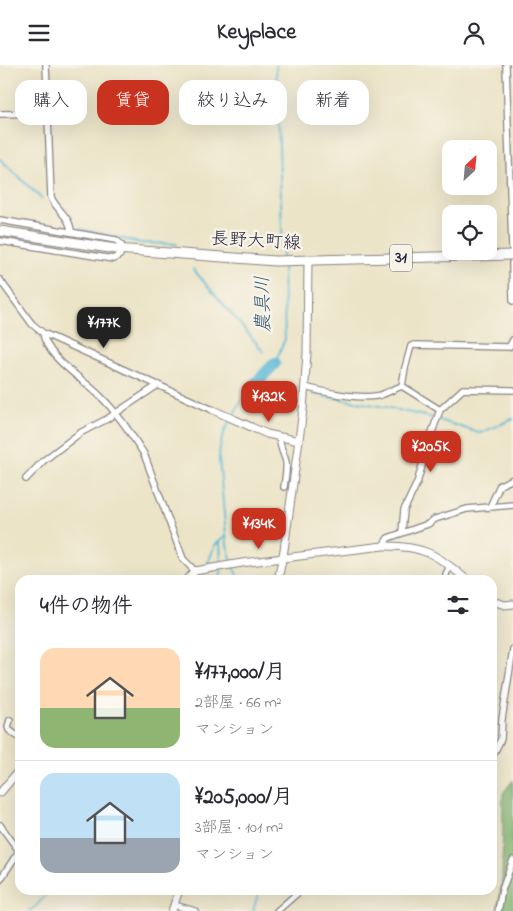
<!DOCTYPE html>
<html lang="ja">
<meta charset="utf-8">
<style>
:root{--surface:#fff;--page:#f7f7f7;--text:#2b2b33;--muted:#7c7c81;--line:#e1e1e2;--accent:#c8321e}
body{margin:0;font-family:"Indie Flower","Klee One",sans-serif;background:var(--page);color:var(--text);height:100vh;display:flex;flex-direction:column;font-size:19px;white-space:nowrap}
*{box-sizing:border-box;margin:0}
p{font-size:16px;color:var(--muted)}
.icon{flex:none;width:28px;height:28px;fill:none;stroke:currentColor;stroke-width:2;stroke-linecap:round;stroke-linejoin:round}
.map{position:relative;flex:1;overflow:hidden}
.panel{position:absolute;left:15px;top:510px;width:482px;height:320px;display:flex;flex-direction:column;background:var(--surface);border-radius:15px;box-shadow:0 5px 20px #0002}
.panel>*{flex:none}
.top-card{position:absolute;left:15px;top:15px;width:484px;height:45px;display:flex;gap:10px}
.needle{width:32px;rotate:26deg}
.controls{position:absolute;left:442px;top:75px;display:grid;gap:10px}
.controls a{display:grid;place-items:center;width:55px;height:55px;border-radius:10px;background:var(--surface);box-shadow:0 5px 20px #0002;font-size:25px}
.price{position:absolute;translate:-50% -42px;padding:0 11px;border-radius:10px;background:var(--accent);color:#fff;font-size:16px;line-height:32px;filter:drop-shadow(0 1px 2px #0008)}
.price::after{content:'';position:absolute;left:50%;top:30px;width:15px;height:11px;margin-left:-8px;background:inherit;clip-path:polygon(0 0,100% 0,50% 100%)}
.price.active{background:#222;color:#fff}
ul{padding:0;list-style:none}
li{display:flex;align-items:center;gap:15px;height:125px;padding:0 25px}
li+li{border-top:1px solid var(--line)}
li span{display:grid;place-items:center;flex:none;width:140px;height:100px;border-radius:15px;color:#555}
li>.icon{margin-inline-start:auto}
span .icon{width:60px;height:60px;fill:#fffc;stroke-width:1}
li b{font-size:21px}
h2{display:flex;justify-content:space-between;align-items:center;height:60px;padding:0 25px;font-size:21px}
.tag{padding:0 18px;border-radius:15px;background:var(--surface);box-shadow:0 5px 20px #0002;font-size:18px;line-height:45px}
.tag.active{background:var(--accent);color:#fff}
header{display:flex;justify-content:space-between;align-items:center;height:65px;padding:0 25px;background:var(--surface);font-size:22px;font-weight:700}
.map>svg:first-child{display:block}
</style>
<header><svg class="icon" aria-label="menu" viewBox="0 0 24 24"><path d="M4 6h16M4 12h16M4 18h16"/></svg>Keyplace<svg class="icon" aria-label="person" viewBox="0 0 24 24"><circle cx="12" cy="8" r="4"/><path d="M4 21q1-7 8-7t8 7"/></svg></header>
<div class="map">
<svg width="513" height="846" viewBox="0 0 513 846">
<rect width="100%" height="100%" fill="#f7f3e8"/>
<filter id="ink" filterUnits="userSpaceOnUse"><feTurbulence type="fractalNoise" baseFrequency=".02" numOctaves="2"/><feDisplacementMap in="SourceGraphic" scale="10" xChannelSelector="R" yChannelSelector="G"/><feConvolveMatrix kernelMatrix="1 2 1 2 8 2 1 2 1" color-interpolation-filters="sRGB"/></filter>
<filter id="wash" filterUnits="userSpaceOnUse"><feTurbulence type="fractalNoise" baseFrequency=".0096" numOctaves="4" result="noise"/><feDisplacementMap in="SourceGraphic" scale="20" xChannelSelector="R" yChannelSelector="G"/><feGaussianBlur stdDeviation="1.12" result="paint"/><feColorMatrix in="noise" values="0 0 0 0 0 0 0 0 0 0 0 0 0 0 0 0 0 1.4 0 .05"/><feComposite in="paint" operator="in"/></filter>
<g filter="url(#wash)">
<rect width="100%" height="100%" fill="#ece4c7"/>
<path fill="#7fb26e" stroke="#506a54" d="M 513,715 L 513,846 L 498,846 L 502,813 L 503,728 Z"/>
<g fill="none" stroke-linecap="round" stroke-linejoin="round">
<path stroke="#56b8d5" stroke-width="2" d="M 276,0 L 283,192
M 0,94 L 42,134
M 80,164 L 141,178 L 177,179
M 193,204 L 264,287
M 270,295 L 275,298 L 285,274 L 283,200
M 313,329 L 385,342 L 433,353
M 233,351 L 243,332 L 255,319 L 267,323 L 296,322
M 230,355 C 223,368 219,379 219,394 L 227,480 L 232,497
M 439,355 L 480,368 L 513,354
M 220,476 L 221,499
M 208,498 L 215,480 L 226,471
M 233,501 L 239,515
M 221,504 L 221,515
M 202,515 L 204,510
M 29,846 L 37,840 L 50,825
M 253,846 L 259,825"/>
<path stroke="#56b8d5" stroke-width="12" d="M 255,319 L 275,298"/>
</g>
</g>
<g filter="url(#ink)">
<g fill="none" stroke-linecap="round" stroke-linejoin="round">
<defs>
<path id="minor" d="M 46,0 L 51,132 C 56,145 71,152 71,167
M 506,0 L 512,184
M 0,49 L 47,48
M 0,155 L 116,175 L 121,179 L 120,190 L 113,194 L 0,176
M 512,198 L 513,236
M 0,215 L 32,259 L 43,268 L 213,345
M 43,268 C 46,292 83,314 99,330 C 117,347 131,369 144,389 L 183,494 L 195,506
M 305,322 C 322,327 358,334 376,331 C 384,330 393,324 402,321
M 440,345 L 402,321 L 405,303 L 411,281 L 414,280 L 509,282 L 513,275
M 280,373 C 279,382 284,388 286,397 C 287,405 285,414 284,422
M 26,414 L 43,396 L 80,368 L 107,354 L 158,320
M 490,442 L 500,420 L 513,414
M 402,467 L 404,445 L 417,418 L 430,373 L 440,345 L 463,324 L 513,325
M 383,481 L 388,473 L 428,459 L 435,454 L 467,444 L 513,440
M 446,515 L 446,509 L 450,501
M 10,655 L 8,662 L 9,665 L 20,673
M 492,692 L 501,674 L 502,654 L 513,584
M 0,760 L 19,786 L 0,815
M 174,840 L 195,846
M 277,846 L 301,825
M 498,846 L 502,825 L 513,795"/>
<path id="tertiary" d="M 213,345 L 267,369 L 299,376
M 187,515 L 195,506 L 242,498 L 383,481 C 423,480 438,490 467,515
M 278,515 L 284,485 L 303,345 L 307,288 L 308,196
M 492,536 L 505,540 L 513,539
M 0,728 L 20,704
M 172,846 L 179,825"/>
<path id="primary" d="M 0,166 L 116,184 L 275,196 L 513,190"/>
</defs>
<use href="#minor" stroke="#878381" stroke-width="8"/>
<use href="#tertiary" stroke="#878381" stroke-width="9"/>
<use href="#primary" stroke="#878381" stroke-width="11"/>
<use href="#minor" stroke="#fff" stroke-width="5.5"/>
<use href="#tertiary" stroke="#fff" stroke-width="7"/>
<use href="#primary" stroke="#fff" stroke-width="9"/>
</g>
</g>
<g text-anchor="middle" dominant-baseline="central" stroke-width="5" stroke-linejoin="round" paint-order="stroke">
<rect fill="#f7f3e8" stroke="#62616f" stroke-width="1" x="390" y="179.5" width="22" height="27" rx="4"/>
<g font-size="16" font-weight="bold" fill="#22223b">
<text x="401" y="193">31</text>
</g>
<g font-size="18" fill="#22223b" stroke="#f7f3e8">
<text transform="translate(256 177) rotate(3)">長野大町線</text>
</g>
<g font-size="19" font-style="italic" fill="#345671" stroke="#f7f3e8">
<text transform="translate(264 239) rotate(-91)">農具川</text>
</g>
</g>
</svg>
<div class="controls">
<a><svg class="needle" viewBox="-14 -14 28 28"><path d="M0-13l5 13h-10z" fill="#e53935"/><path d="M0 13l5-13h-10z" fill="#7c7c81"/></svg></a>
<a><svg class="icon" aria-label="locate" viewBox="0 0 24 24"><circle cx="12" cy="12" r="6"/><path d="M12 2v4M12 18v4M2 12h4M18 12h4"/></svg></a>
</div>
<b class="price active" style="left:104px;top:284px">¥177K</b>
<b class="price" style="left:269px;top:358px">¥132K</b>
<b class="price" style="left:431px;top:408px">¥205K</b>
<b class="price" style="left:259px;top:485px">¥134K</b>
<div class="top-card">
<a class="tag">購入</a>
<a class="tag active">賃貸</a>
<a class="tag">絞り込み</a>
<a class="tag">新着</a>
</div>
<section class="panel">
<h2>4件の物件<svg class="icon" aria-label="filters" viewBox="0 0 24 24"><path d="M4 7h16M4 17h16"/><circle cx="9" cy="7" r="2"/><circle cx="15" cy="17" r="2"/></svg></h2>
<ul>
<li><span style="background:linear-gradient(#ffd9b3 60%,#8fb573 0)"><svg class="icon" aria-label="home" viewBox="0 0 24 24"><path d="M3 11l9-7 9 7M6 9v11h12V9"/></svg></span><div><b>¥177,000/月</b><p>2部屋 · 66 m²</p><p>マンション</p></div></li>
<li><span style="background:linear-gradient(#bfe0f5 65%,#9aa5b1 0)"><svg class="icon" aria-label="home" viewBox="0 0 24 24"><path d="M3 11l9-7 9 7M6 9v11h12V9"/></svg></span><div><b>¥205,000/月</b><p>3部屋 · 101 m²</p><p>マンション</p></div></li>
</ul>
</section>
</div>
